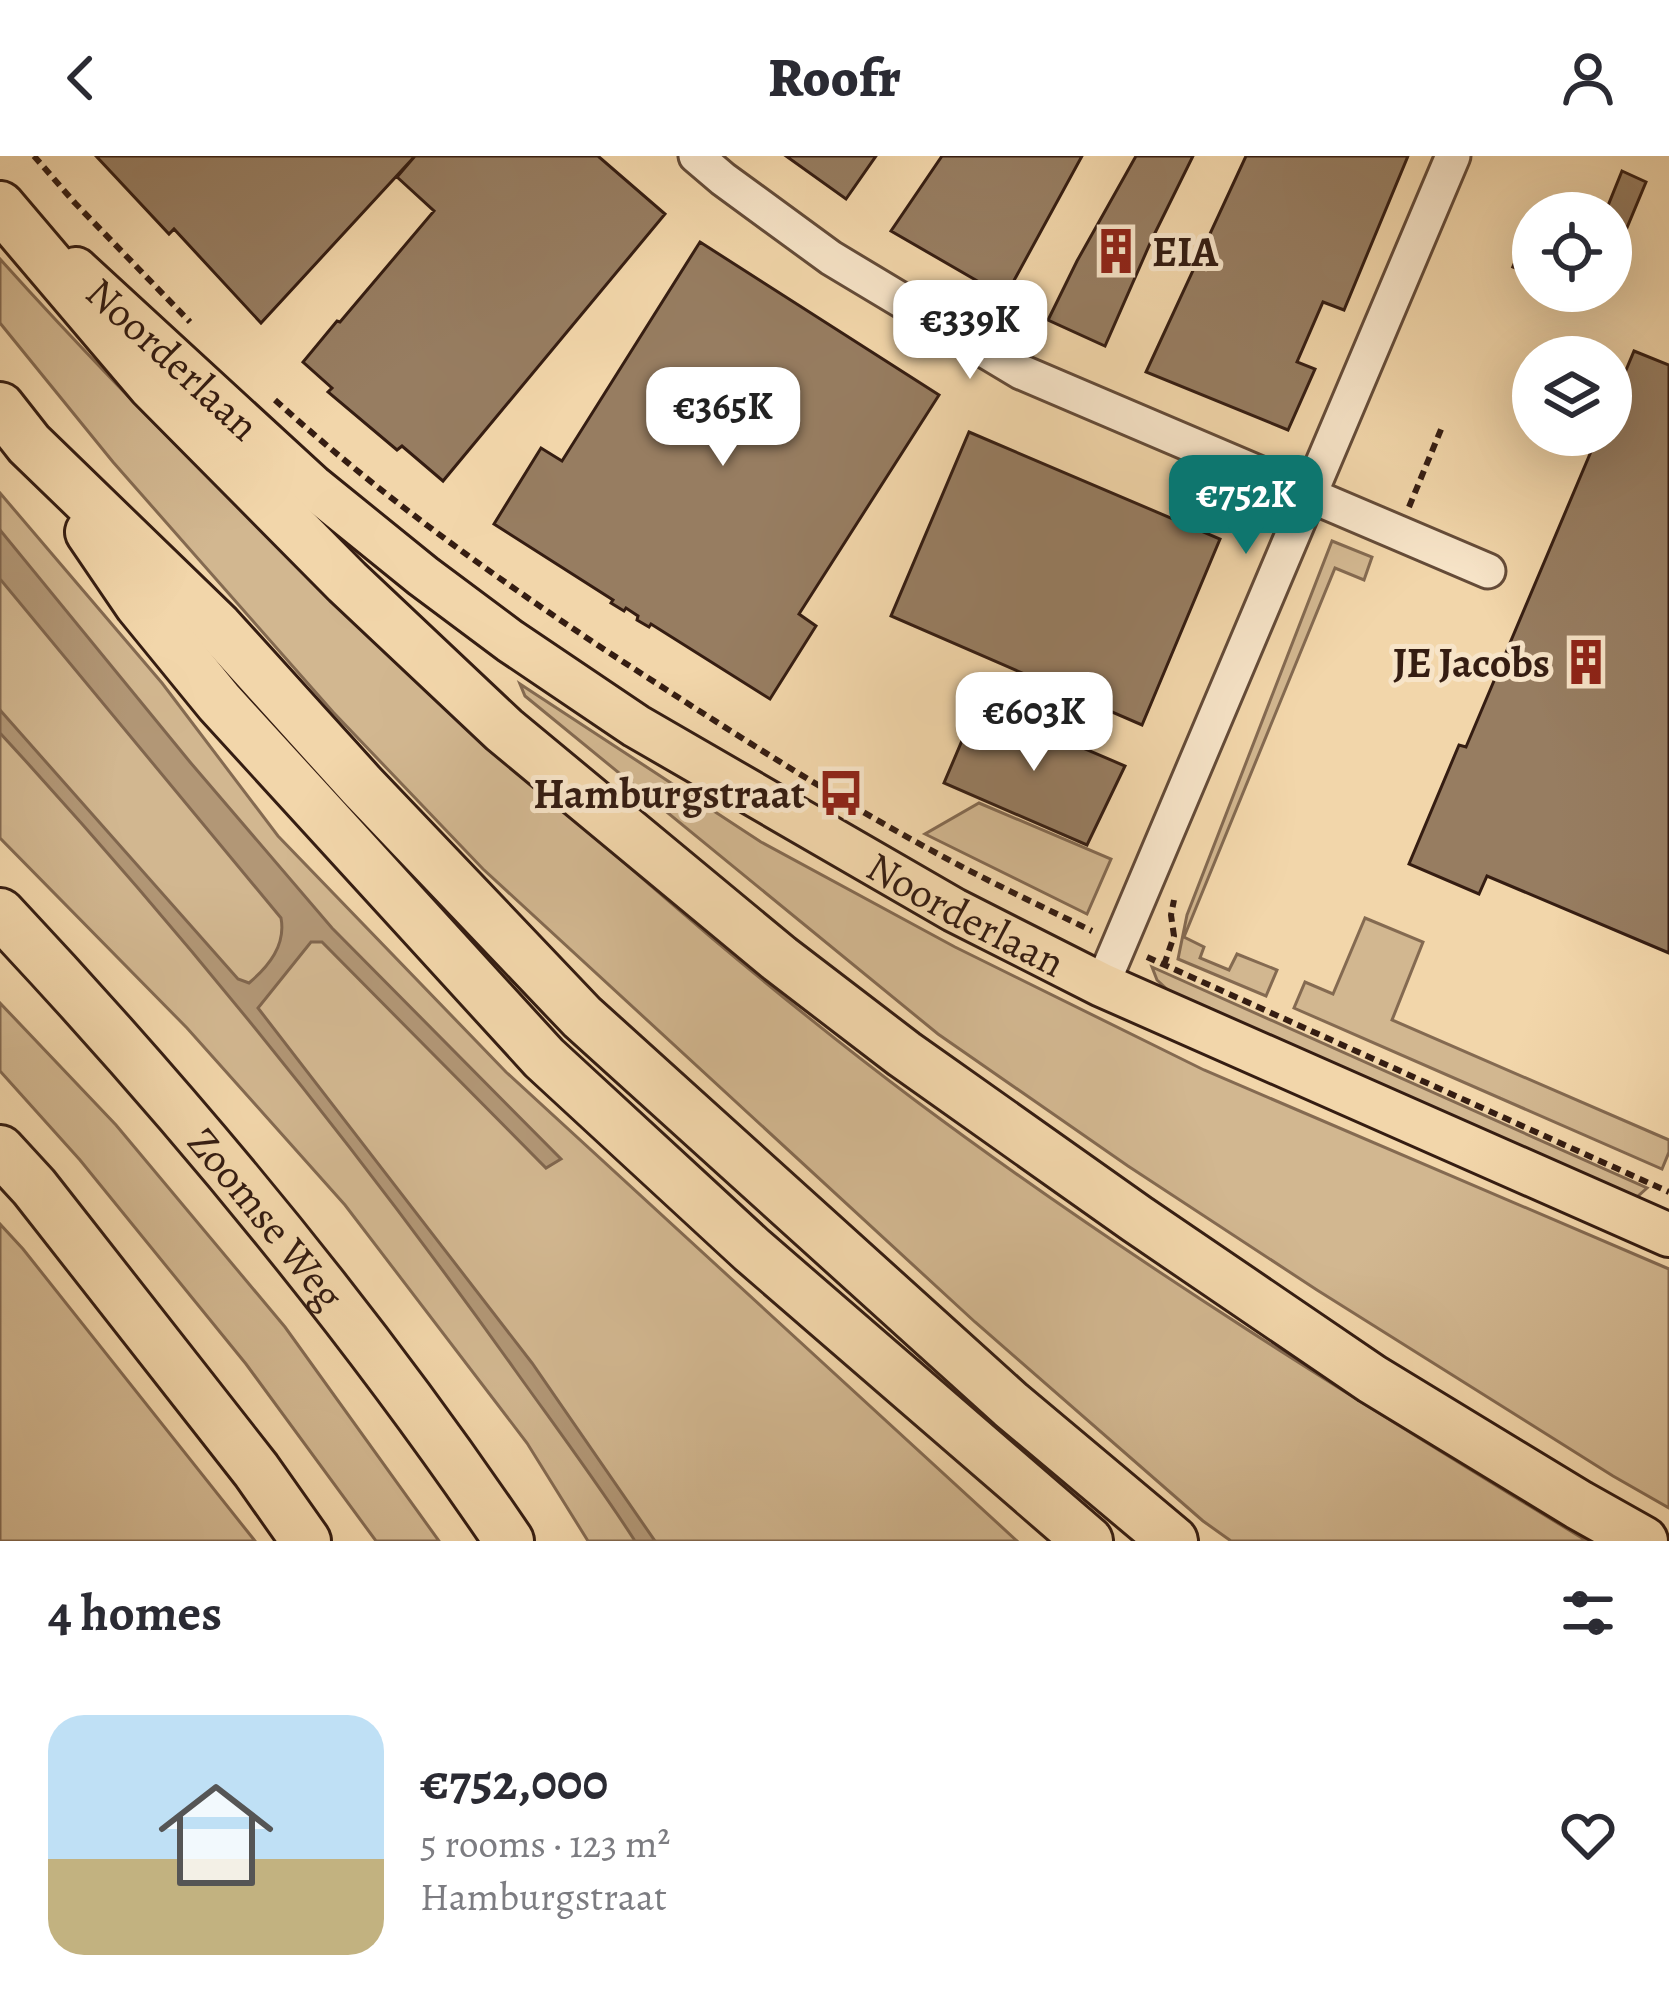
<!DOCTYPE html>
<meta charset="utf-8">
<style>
:root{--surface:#fff;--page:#f7f7f7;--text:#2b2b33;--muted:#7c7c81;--accent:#0f766e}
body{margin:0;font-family:Alegreya,serif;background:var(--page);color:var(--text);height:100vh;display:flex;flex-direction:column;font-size:45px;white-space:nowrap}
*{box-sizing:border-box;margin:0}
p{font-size:39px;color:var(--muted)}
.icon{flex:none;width:66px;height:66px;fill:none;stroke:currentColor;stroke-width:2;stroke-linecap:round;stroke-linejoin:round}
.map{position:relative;height:1385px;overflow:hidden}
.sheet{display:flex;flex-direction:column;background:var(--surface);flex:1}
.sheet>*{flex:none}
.fabs{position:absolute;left:1512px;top:36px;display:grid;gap:24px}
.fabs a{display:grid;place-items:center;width:120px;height:120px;border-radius:50%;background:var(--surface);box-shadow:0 12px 48px #0002;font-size:60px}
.price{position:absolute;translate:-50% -102px;padding:0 27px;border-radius:24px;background:#fff;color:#222;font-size:39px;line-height:78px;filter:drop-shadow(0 3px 6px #0008)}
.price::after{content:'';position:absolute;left:50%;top:72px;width:36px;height:27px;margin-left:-18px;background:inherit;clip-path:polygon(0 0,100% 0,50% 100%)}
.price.current{background:var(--accent);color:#fff}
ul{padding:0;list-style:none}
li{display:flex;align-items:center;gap:36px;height:300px;padding:0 48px}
li span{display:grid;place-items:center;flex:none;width:336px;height:240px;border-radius:36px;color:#555}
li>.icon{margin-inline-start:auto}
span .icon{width:144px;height:144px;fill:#fffc;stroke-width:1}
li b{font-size:51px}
h2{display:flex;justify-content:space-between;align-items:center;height:144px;padding:0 48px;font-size:51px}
header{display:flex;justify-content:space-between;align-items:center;height:156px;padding:0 48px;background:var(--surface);font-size:54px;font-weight:800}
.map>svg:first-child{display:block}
</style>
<header><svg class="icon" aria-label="back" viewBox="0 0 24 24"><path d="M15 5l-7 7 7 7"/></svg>Roofr<svg class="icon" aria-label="person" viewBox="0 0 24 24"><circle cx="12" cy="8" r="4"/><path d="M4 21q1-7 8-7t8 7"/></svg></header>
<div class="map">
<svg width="1669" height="1385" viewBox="0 0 1669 1385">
<rect width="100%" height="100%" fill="#f2d6aa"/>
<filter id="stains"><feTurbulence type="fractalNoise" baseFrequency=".00167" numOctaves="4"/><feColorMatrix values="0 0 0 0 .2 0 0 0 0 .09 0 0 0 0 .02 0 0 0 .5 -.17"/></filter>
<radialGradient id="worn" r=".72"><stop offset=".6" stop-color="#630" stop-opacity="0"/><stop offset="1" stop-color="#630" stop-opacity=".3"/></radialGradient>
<path fill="#d2b790" stroke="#846a51" stroke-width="3" d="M 0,103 C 161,282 334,448 513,608 C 643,725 776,840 916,945 C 1130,1105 1359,1246 1587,1385 L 1231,1385 L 1203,1365 L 975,1166 L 483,713 L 333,556 L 113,306 L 0,167 Z
M 0,337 L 162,527 L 278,680 L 506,916 L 1017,1385 L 588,1385 L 527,1287 L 345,1049 L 187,872 L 0,682 Z
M 1332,385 L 1372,401 L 1364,424 L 1335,412 L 1184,781 L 1204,791 L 1200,802 L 1229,814 L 1237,798 L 1277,814 L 1266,840 L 1178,803 L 1187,759 Z
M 520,528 L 761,686 L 955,791 L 1204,914 L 1669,1113 L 1669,1352 L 1613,1320 L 1317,1134 L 1128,1010 L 938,878 L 525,540 Z
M 979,647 L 1111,703 L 1087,758 L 925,678 Z
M 1365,762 L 1423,786 L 1392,864 L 1669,984 L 1669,996 L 1662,1013 L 1294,852 L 1305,826 L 1333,838 Z
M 1152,811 L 1647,1032 L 1638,1040 L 1628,1042 L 1426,954 L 1171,837 L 1157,824 Z
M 0,847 L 116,969 L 285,1171 L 439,1385 L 376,1385 L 246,1208 L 80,1004 L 0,915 Z
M 0,1068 L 23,1093 L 255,1385 L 0,1385 Z"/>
<path fill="#b29776" stroke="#80664e" stroke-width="3" d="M 0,374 L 190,606 L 332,772 L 561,1003 L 546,1012 L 322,786 L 311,786 L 258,852 L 532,1207 L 655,1385 L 635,1385 C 597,1326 555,1270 515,1214 C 356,991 185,778 0,577 L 0,554 L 238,823 L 249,827 C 269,810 286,789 281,762 L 0,423 Z"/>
<path fill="#977d61" stroke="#351d12" stroke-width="3" d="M 96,0 L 415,0 L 261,167 L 174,73 L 169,78 Z
M 415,0 L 598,0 L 665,58 L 443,325 L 402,290 L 397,294 L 328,236 L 332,232 L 303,206 L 337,165 L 340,166 L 434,55 L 397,21 Z
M 786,0 L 876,0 L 846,43 Z
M 942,0 L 1082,0 L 1005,141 L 891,75 Z
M 1136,0 L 1193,0 L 1152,83 L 1105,190 L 1048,164 L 1077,105 Z
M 1246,0 L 1408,0 L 1344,154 L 1323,146 L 1297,206 L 1315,213 L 1288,274 L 1146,216 Z
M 1622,15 L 1646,26 L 1611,110 L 1611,57 L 1605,57 Z
M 700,86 L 939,239 L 799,458 L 816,470 L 770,543 L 651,468 L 649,471 L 637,464 L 638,460 L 626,452 L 624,455 L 611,447 L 613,444 L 494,368 L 541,292 L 562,305 Z
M 1634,195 L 1669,209 L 1669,797 L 1487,720 L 1479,738 L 1409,708 L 1459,589 L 1466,591 L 1598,279 L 1611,279 L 1611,250 Z
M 969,276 L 1220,383 L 1142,569 L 891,460 Z
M 978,547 L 1125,610 L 1087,689 L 944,627 Z"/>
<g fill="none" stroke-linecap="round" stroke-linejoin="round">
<defs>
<path id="minor" d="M 696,0 L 723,23 L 831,102 L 1021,216 L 1488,415
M 1102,829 L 1453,0"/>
<g id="major">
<path id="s1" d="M 76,113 L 312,330 L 423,420 L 510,485 L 636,570 L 954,754 L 1102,829 L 1669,1079"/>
</g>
<g id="highway">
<path d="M 0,50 L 152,229 L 347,426 L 504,574 L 780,803 L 904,898 L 1137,1063 L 1372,1223 L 1579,1349 L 1643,1385"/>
<path d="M 0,251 L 29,288 L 218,471 L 361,629 L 582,861 L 1011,1249 L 1173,1385"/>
<path d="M 90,376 L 139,448 L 219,546 L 544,902 L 752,1094 L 1088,1385"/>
<path id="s2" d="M 0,757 C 184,953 358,1162 509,1385"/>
<path d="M 0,994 L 34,1031 L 256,1314 L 306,1385"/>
</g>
</defs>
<use href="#minor" stroke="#644b38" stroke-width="39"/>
<use href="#major" stroke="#351d12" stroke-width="48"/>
<use href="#highway" stroke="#351d12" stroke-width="54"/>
<path stroke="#351d12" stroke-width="6" stroke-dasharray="9 6" stroke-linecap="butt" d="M 34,0 L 75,47 L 190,166
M 1512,109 L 1533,118
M 1574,135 L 1602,146
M 275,244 C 393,351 522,441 656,527 C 752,589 851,652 953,706 C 998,730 1045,752 1092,775
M 1409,351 L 1442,271
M 1147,801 L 1669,1036
M 1164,809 L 1174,780 L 1171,759 L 1174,744"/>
<use href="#minor" stroke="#f7e4c8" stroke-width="33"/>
<use href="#major" stroke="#f2d6aa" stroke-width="42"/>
<use href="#highway" stroke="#f2d6aa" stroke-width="48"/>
</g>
<defs>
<symbol id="building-bare" viewBox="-9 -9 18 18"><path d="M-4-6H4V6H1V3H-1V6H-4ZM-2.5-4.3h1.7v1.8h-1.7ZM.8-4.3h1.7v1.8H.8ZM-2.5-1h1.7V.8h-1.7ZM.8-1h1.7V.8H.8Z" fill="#8f2418" stroke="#f7e4c8" stroke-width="2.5" paint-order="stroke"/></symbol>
<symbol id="bus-bare" viewBox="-9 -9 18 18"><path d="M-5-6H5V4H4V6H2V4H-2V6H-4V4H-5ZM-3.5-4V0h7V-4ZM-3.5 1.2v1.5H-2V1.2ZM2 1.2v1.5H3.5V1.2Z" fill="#8f2418" stroke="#f7e4c8" stroke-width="2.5" paint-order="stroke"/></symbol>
</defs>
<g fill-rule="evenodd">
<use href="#building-bare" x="1083" y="62" width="66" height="66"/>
<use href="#building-bare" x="1553" y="473" width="66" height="66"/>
<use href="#bus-bare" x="808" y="604" width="66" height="66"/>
</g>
<g text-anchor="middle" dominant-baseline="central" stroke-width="10" stroke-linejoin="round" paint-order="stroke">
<g font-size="42" font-weight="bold" fill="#351d12" stroke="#f7e4c8" text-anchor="end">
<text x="1152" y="95" text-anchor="start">EIA</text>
<text x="1550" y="506">JE Jacobs</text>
<text x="805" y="637">Hamburgstraat</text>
</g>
<g font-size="42" fill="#351d12" stroke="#f7e4c8">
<text stroke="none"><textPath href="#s1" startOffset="132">Noorderlaan</textPath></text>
<text stroke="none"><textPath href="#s1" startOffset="1104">Noorderlaan</textPath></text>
<text stroke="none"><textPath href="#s2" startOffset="405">Zoomse Weg</textPath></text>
</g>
</g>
<rect width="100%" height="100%" filter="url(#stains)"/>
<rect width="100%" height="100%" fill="url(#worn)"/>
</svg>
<div class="fabs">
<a><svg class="icon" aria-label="locate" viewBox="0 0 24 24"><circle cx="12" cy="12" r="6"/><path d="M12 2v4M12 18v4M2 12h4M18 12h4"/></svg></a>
<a><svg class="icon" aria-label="layers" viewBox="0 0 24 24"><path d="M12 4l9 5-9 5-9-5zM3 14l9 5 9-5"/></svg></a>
</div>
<b class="price" style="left:970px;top:226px">€339K</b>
<b class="price" style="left:723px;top:313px">€365K</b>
<b class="price current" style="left:1246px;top:401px">€752K</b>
<b class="price" style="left:1034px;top:618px">€603K</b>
</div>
<section class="sheet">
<h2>4 homes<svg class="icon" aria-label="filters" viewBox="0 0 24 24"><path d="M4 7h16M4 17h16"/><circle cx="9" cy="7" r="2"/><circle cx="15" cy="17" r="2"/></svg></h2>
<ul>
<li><span style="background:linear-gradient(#bfe0f5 60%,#c2b280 0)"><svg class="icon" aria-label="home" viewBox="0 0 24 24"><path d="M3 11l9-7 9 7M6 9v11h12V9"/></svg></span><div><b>€752,000</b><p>5 rooms · 123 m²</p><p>Hamburgstraat</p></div><svg class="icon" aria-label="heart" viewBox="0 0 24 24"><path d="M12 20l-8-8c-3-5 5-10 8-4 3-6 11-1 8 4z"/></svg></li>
</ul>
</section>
